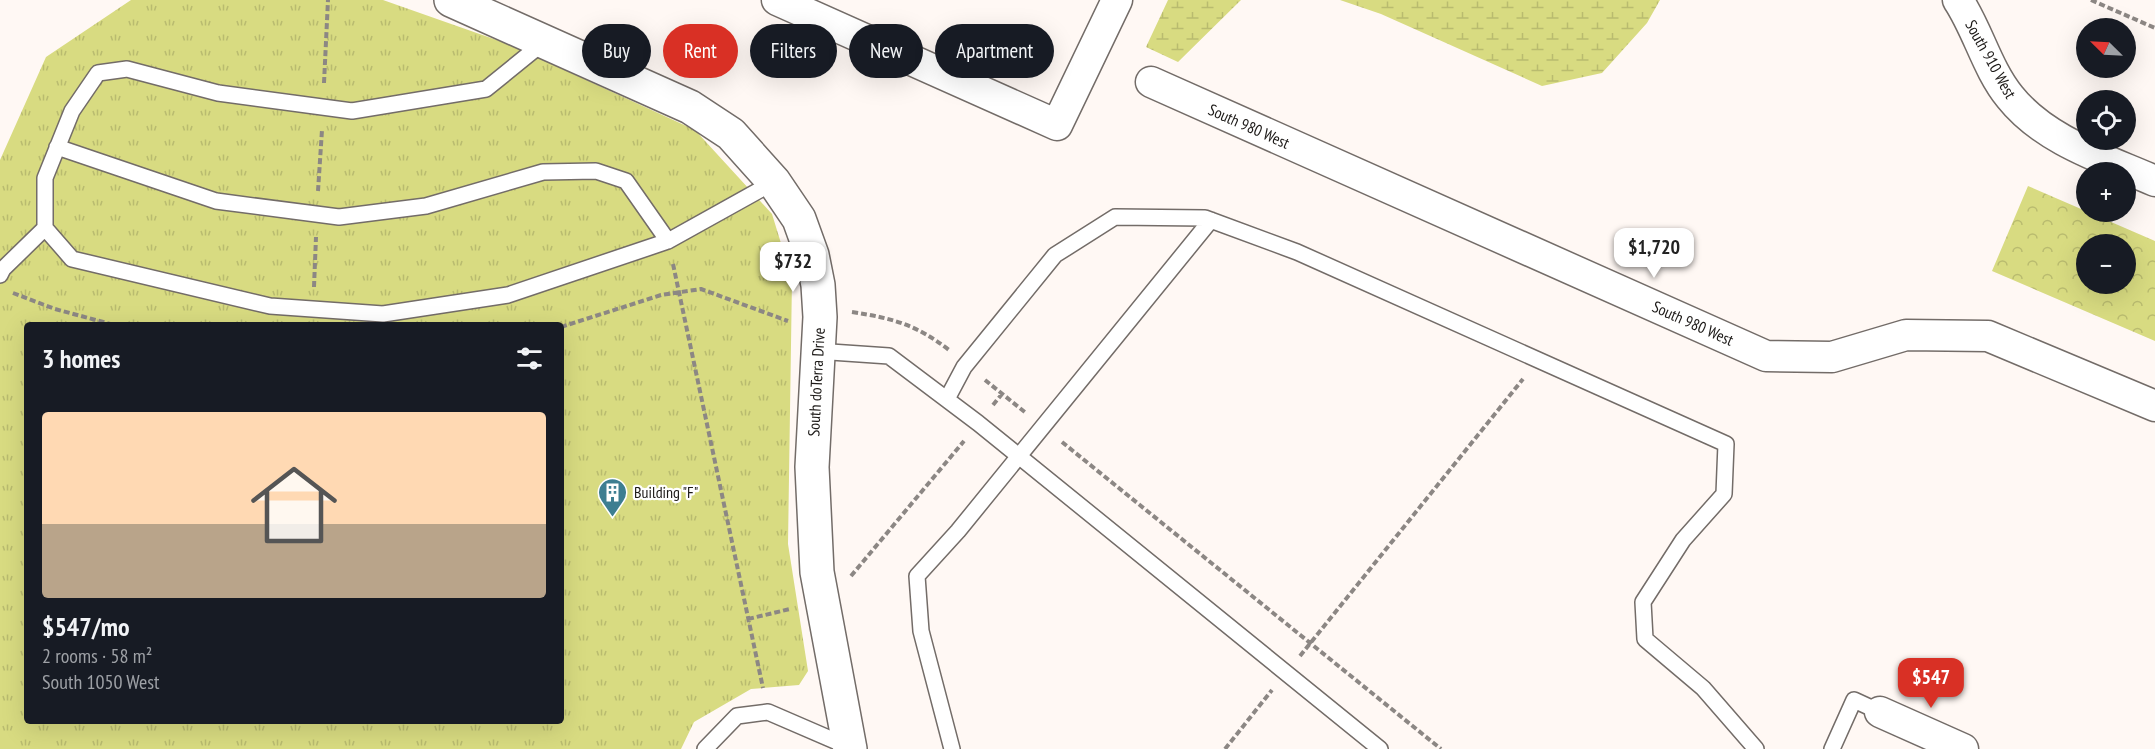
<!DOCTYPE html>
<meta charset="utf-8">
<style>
:root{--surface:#171b24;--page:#242831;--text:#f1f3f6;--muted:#9ea1a6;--accent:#d93025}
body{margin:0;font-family:"PT Sans Narrow",sans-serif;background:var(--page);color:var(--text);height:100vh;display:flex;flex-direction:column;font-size:22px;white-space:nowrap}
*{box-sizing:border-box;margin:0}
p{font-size:20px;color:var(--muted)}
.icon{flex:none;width:33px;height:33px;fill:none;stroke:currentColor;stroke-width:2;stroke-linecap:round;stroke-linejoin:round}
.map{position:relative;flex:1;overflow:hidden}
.sheet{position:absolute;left:24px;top:322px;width:540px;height:402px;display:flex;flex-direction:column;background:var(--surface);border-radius:6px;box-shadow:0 6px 24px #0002}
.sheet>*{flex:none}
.guide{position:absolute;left:582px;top:24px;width:570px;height:54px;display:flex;gap:12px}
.needle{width:39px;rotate:294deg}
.controls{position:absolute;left:2076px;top:18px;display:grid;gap:12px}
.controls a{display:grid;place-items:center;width:60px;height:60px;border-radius:50%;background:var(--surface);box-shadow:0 6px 24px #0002;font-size:30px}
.price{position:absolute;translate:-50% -51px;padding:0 14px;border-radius:12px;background:#fff;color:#222;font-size:20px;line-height:39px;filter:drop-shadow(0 2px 3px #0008)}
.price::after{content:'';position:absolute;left:50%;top:36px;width:18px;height:14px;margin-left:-9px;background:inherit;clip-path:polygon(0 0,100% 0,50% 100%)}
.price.on{background:var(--accent);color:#fff}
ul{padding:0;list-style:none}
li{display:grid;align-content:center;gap:12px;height:318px;padding:0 18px}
li span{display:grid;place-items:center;height:186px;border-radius:6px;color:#555}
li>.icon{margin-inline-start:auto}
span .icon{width:108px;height:108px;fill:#fffc;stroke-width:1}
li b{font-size:26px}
h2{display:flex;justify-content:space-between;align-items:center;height:72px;padding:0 18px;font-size:26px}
.chip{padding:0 21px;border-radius:27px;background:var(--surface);box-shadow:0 6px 24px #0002;font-size:21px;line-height:54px}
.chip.on{background:var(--accent);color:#fff}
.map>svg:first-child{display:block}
</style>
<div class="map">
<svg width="2155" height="749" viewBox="0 0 2155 749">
<defs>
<pattern id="grass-tufts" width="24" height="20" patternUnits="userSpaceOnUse" patternTransform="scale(1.5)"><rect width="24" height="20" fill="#d8db81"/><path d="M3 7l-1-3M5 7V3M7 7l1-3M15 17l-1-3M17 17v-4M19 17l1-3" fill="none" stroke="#b9bb6f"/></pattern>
<pattern id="wetland-marsh" width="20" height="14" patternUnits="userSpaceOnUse" patternTransform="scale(1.5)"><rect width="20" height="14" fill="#d8db81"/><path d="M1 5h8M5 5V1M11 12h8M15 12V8" fill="none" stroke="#b9bb6f"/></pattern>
<pattern id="park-crowns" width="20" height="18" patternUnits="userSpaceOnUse" patternTransform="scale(1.5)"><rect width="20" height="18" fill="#d8db81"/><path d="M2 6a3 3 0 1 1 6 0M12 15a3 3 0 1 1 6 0" fill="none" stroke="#b9bb6f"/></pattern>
</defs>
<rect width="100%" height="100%" fill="#fff8f4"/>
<path fill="url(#grass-tufts)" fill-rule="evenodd" d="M 131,0 L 383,0 L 508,44 L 695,130 L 772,214 L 792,279 L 788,544 L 808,671 L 799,685 L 751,689 L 694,722 L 681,749 L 0,749 L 0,160 L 46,57 ZM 27,326 L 561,326 L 561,722 L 27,722 Z"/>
<path fill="url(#wetland-marsh)" d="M 1168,0 L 1241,0 L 1178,62 L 1146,47 Z
M 1340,0 L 1660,0 L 1647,23 L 1602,73 L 1542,86 L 1381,14 Z"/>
<path fill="url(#park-crowns)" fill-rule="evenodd" d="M 2028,186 L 2155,241 L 2155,341 L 1992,271 ZM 2086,244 L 2126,244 L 2126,284 L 2086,284 Z"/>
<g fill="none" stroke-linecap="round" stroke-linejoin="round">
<defs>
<path id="service" d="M 544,42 L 486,89 L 352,111 L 218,93 L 127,69 L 98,73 L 72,111 L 45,178 L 45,228 L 72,259 L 270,306 L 383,314 L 508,295 L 668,241 L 774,182
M 57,147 L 216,201 L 339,217 L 426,206 L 543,172 L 596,171 L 626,181 L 668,241
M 0,275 L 3,269 L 45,228
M 816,351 L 889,356 L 978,423 L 1380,749
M 947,399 L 964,367 L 1055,255 L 1115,217 L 1205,218 L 1297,252 L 1726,444 L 1724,494 L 1683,540 L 1643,602 L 1645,639 L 1703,688 L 1756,749
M 705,749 L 737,716 L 768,712 L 849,747
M 952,749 L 921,631 L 917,576 L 958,531 L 1211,220
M 1832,749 L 1854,700 L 1880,712"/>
<path id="minor" d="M 777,0 L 1057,125 L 1117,0
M 1958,0 C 1978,30 1987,69 2010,97 C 2045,141 2105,159 2155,181
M 1151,82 L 1766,356 L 1832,357 L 1906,335 L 1988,336 L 2155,406
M 1880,712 L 1963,749"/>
<path id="tertiary" d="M 451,0 L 690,107 L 731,134 L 774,182 L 799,219 L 812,255 L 818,285 L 820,317 L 812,467 L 817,572 L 850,749"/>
</defs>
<use href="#service" stroke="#736c68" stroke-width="18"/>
<use href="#minor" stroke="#736c68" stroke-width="33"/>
<use href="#tertiary" stroke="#736c68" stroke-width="36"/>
<path stroke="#8c8784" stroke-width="4" stroke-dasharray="6 3" stroke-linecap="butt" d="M 2091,0 L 2155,28
M 324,83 L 328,0
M 318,191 L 322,130
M 673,264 L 763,688
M 314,287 L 316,237
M 13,293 L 55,309 L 118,326
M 852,312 C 892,318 917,325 949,350
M 561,327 L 661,295 L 701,289 L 788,321
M 985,380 L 1026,413
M 993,405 L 1002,394
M 1062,442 L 1441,749
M 851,576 L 964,441
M 748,619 L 790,609
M 1300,656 L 1523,379
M 1225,749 L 1272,690"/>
<use href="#service" stroke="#fff" stroke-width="15"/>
<use href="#minor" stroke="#fff" stroke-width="30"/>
<use href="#tertiary" stroke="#fff" stroke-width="33"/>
</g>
<defs>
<symbol id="building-pin" viewBox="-11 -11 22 30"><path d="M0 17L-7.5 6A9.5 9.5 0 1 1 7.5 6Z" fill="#3d7e91" stroke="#fff"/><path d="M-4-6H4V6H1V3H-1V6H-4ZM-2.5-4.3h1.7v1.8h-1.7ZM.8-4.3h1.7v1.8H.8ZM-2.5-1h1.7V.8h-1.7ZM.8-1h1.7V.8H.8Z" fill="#fff"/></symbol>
</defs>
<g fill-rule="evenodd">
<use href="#building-pin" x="596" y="476" width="33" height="45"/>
</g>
<g text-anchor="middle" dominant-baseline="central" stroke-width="4.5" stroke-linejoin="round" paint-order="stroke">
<g font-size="16" fill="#1c1917" stroke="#fff">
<text transform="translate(1991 59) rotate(61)">South 910 West</text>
<text transform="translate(1249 126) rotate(24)">South 980 West</text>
<text transform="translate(1693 323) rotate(24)">South 980 West</text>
<text transform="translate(816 382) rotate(-87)">South doTerra Drive</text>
</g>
<g font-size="16" fill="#1c1917" stroke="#fff" text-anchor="start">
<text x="634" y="492">Building "F"</text>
</g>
</g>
</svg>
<div class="controls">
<a><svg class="needle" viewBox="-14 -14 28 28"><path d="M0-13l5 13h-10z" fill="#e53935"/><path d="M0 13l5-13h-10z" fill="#9ea1a6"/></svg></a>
<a><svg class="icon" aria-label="locate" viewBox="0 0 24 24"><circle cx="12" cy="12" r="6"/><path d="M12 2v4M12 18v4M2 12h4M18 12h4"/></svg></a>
<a>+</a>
<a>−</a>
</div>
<b class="price" style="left:1654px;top:279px">$1,720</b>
<b class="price" style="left:793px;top:293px">$732</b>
<b class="price on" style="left:1931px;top:709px">$547</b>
<div class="guide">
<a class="chip">Buy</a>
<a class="chip on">Rent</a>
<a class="chip">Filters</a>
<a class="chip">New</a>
<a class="chip">Apartment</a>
</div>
<section class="sheet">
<h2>3 homes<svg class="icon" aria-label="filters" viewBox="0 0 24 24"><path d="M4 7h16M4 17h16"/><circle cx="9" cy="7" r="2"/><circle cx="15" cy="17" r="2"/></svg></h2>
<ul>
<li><span style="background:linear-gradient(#ffd9b3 60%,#b9a48a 0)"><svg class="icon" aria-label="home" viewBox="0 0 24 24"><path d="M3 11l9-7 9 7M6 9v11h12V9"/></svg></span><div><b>$547/mo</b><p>2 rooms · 58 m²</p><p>South 1050 West</p></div></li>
</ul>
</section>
</div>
